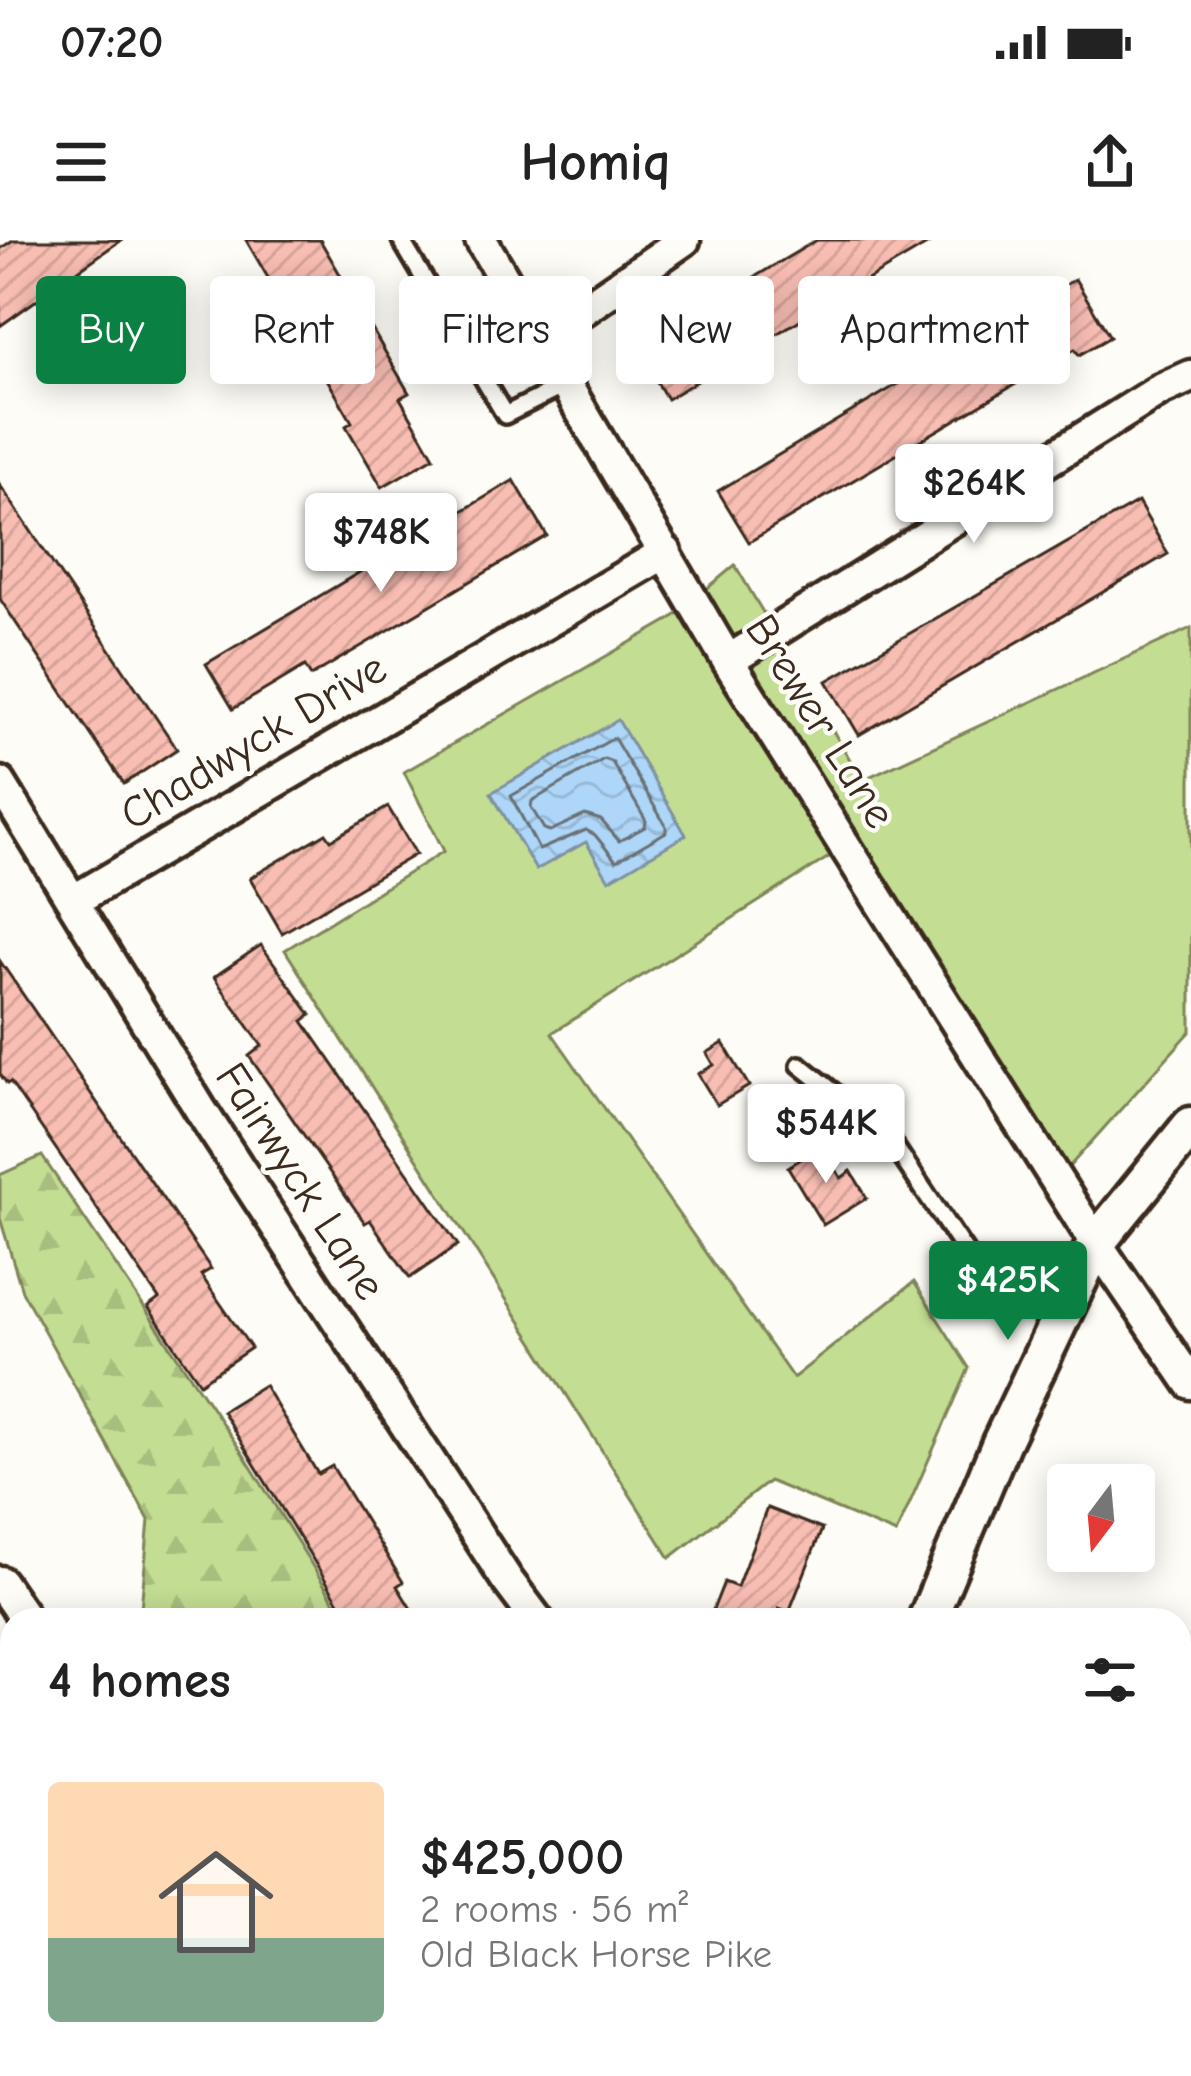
<!DOCTYPE html>
<meta charset="utf-8">
<style>
:root{--surface:#fff;--page:#f2f2f2;--text:#222;--muted:#767676;--line:#e0e0e0;--accent:#0b8043}
body{margin:0;font-family:"Comic Neue",sans-serif;background:var(--page);color:var(--text);height:100vh;display:flex;flex-direction:column;font-size:45px;white-space:nowrap}
*{box-sizing:border-box;margin:0}
p{font-size:39px;color:var(--muted)}
.icon{flex:none;width:66px;height:66px;fill:none;stroke:currentColor;stroke-width:2;stroke-linecap:round;stroke-linejoin:round}
.map{position:relative;flex:1;overflow:hidden}
.panel{position:absolute;left:0px;top:1368px;width:1191px;height:468px;display:flex;flex-direction:column;background:var(--surface);border-radius:36px 36px 0 0;box-shadow:0 6px 30px #0003}
.panel>*{flex:none}
.banner{position:absolute;left:36px;top:36px;width:1119px;height:108px;display:flex;gap:24px}
.needle{width:78px;rotate:196deg}
.tools{position:absolute;left:1047px;top:1224px;display:grid;gap:24px}
.tools a{display:grid;place-items:center;width:108px;height:108px;border-radius:12px;background:var(--surface);box-shadow:0 6px 30px #0003;font-size:60px}
.price{position:absolute;translate:-50% -102px;padding:0 27px;border-radius:12px;background:#fff;color:#222;font-size:39px;line-height:78px;filter:drop-shadow(0 3px 6px #0008)}
.price::after{content:'';position:absolute;left:50%;top:72px;width:36px;height:27px;margin-left:-18px;background:inherit;clip-path:polygon(0 0,100% 0,50% 100%)}
.price.on{background:var(--accent);color:#fff}
ul{padding:0;list-style:none}
li{display:flex;align-items:center;gap:36px;height:300px;padding:0 48px}
li+li{border-top:3px solid var(--line)}
li span{display:grid;place-items:center;flex:none;width:336px;height:240px;border-radius:12px;color:#555}
li>.icon{margin-inline-start:auto}
span .icon{width:144px;height:144px;fill:#fffc;stroke-width:1}
li b{font-size:51px}
h2{display:flex;justify-content:space-between;align-items:center;height:144px;padding:0 48px;font-size:51px}
.tag{padding:0 42px;border-radius:12px;background:var(--surface);box-shadow:0 6px 30px #0003;font-size:42px;line-height:108px}
.tag.on{background:var(--accent);color:#fff}
.status{display:flex;justify-content:space-between;align-items:center;height:84px;padding:0 60px;background:var(--surface);direction:ltr}
.status svg{height:33px;fill:currentColor}
header{display:flex;justify-content:space-between;align-items:center;height:156px;padding:0 48px;background:var(--surface);font-size:54px;font-weight:700}
.map>svg:first-child{display:block}
</style>
<div class="status"><b>07:20</b><svg viewBox="0 0 49 12"><path d="M0 12V9h3v3zM5 12V6h3v6zM10 12V3h3v9zM15 12V0h3v12zM26 1h20v11H26zM47 4h2v5h-2z"/></svg></div>
<header><svg class="icon" aria-label="menu" viewBox="0 0 24 24"><path d="M4 6h16M4 12h16M4 18h16"/></svg>Homiq<svg class="icon" aria-label="share" viewBox="0 0 24 24"><path d="M12 15V3M7 8l5-5 5 5M5 13v7h14v-7"/></svg></header>
<div class="map">
<svg width="1191" height="1836" viewBox="0 0 1191 1836">
<defs>
<pattern id="forest-firs" width="22" height="20" patternUnits="userSpaceOnUse" patternTransform="scale(3)"><rect width="22" height="20" fill="#c3dd93"/><path d="M5 1l3.5 6h-7zM16 11l3.5 6h-7z" fill="#a8be7e"/></pattern>
<pattern id="water-waves" width="16" height="10" patternUnits="userSpaceOnUse" patternTransform="scale(3)"><rect width="16" height="10" fill="#add6f8"/><path d="M0 5q4-4 8 0t8 0" fill="none" stroke="#96b8d4"/></pattern>
<pattern id="building-hatch" width="6" height="6" patternUnits="userSpaceOnUse" patternTransform="scale(3)"><rect width="6" height="6" fill="#f8bdb3"/><path d="M-1 1l2-2M0 6l6-6M5 7l2-2" fill="none" stroke="#d6a39a"/></pattern>
</defs>
<rect width="100%" height="100%" fill="#fdfcf7"/>
<filter id="ink" filterUnits="userSpaceOnUse"><feTurbulence type="fractalNoise" baseFrequency=".00833" numOctaves="2"/><feDisplacementMap in="SourceGraphic" scale="24" xChannelSelector="R" yChannelSelector="G"/><feConvolveMatrix kernelMatrix="1 2 1 2 8 2 1 2 1" color-interpolation-filters="sRGB"/></filter>
<g filter="url(#ink)">
<path fill="url(#forest-firs)" stroke="#7f8458" stroke-width="3" d="M 42,916 L 245,1217 L 346,1380 L 140,1380 L 149,1280 L 22,1051 L 0,978 L 0,935 Z
M 12,1785 L 12,1824 L 190,1824 L 171,1836 L 0,1836 L 0,1792 Z
M 278,1824 L 579,1824 L 581,1836 L 292,1836 Z"/>
<path fill="#c3dd93" stroke="#7f8458" stroke-width="3" d="M 735,325 L 862,540 L 1191,388 L 1191,791 L 1068,928 L 843,608 L 552,793 L 793,1138 L 914,1042 L 969,1128 L 896,1294 L 769,1241 L 670,1318 L 285,710 L 444,611 L 404,532 L 671,379 Z"/>
<path fill="url(#water-waves)" stroke="#7f91a1" stroke-width="3" d="M 618,480 L 686,595 L 609,640 L 586,602 L 536,630 L 491,553 Z"/>
<g fill="none" stroke-linecap="round" stroke-linejoin="round">
<path stroke="#696f75" stroke-width="3" d="M 614,498 L 666,586 L 666,592 L 616,621 L 595,595 L 586,590 L 539,610 L 511,556 Z
M 604,519 L 612,522 L 646,581 L 645,587 L 619,601 L 601,580 L 585,575 L 550,591 L 544,589 L 531,567 L 532,561 Z"/>
</g>
<path fill="url(#building-hatch)" stroke="#3b2a1e" stroke-width="3" d="M 13,0 L 121,0 L 0,86 L 0,9 Z
M 246,0 L 320,0 L 409,153 L 400,158 L 434,217 L 382,247 L 346,186 L 352,182 Z
M 817,0 L 935,0 L 667,159 L 636,107 Z
M 1075,39 L 1110,97 L 1079,115 L 1075,109 L 749,302 L 718,251 Z
M 514,240 L 547,296 L 311,436 L 305,426 L 233,469 L 206,424 Z
M 0,245 L 177,509 L 124,544 L 0,359 Z
M 1138,262 L 1168,314 L 859,495 L 827,441 Z
M 388,567 L 416,614 L 282,693 L 250,638 L 326,593 L 331,600 Z
M 261,705 L 311,775 L 303,781 L 458,1005 L 410,1038 L 370,980 L 365,983 L 249,816 L 262,806 L 214,737 Z
M 0,721 L 211,1029 L 201,1035 L 251,1108 L 200,1143 L 148,1067 L 159,1059 L 10,842 L 7,844 L 0,834 Z
M 723,803 L 749,846 L 717,865 L 698,834 L 714,825 L 707,813 Z
M 822,906 L 841,938 L 851,931 L 867,958 L 823,985 L 788,927 Z
M 264,1145 L 318,1234 L 332,1226 L 403,1342 L 397,1346 L 418,1380 L 350,1380 L 222,1171 Z
M 767,1268 L 822,1289 L 789,1372 L 779,1368 L 774,1380 L 709,1380 L 724,1342 L 737,1347 Z
M 863,1824 L 916,1824 L 911,1836 L 857,1836 Z"/>
<g fill="none" stroke-linecap="round" stroke-linejoin="round">
<defs>
<path id="service" d="M 401,0 L 505,175 L 567,144
M 800,825 L 887,895 L 982,1037 L 1060,1079"/>
<path id="minor" d="M 481,0 L 728,421 L 1096,1003 L 1191,1143
M 541,99 L 684,0
M 728,421 L 1160,150 L 1191,136
M 0,543 L 202,872 L 507,1340 L 537,1380
M 73,661 L 666,312
M 0,1342 L 26,1380
M 0,1532 L 12,1505
M 1179,1770 L 1191,1789"/>
<path id="tertiary" d="M 927,1380 L 1001,1203 L 1096,1003 L 1191,886
M 730,1836 L 735,1824"/>
</defs>
<use href="#service" stroke="#3b2a1e" stroke-width="24"/>
<use href="#minor" stroke="#3b2a1e" stroke-width="39"/>
<use href="#tertiary" stroke="#3b2a1e" stroke-width="45"/>
<use href="#service" stroke="#fdfcf7" stroke-width="15"/>
<use href="#minor" stroke="#fdfcf7" stroke-width="30"/>
<use href="#tertiary" stroke="#fdfcf7" stroke-width="36"/>
</g>
</g>
<g text-anchor="middle" dominant-baseline="central" stroke-width="9" stroke-linejoin="round" paint-order="stroke">
<g font-size="45" fill="#3b2a1e" stroke="#fdfcf7">
<text transform="translate(821 481) rotate(58)">Brewer Lane</text>
<text transform="translate(253 501) rotate(-31)">Chadwyck Drive</text>
<text transform="translate(301 941) rotate(57)">Fairwyck Lane</text>
</g>
</g>
</svg>
<div class="tools">
<a><svg class="needle" viewBox="-14 -14 28 28"><path d="M0-13l5 13h-10z" fill="#e53935"/><path d="M0 13l5-13h-10z" fill="#767676"/></svg></a>
</div>
<b class="price" style="left:974px;top:306px">$264K</b>
<b class="price" style="left:381px;top:355px">$748K</b>
<b class="price" style="left:826px;top:946px">$544K</b>
<b class="price on" style="left:1008px;top:1103px">$425K</b>
<div class="banner">
<a class="tag on">Buy</a>
<a class="tag">Rent</a>
<a class="tag">Filters</a>
<a class="tag">New</a>
<a class="tag">Apartment</a>
</div>
<section class="panel">
<h2>4 homes<svg class="icon" aria-label="filters" viewBox="0 0 24 24"><path d="M4 7h16M4 17h16"/><circle cx="9" cy="7" r="2"/><circle cx="15" cy="17" r="2"/></svg></h2>
<ul>
<li><span style="background:linear-gradient(#ffd9b3 65%,#7fa58c 0)"><svg class="icon" aria-label="home" viewBox="0 0 24 24"><path d="M3 11l9-7 9 7M6 9v11h12V9"/></svg></span><div><b>$425,000</b><p>2 rooms · 56 m²</p><p>Old Black Horse Pike</p></div></li>
</ul>
</section>
</div>
